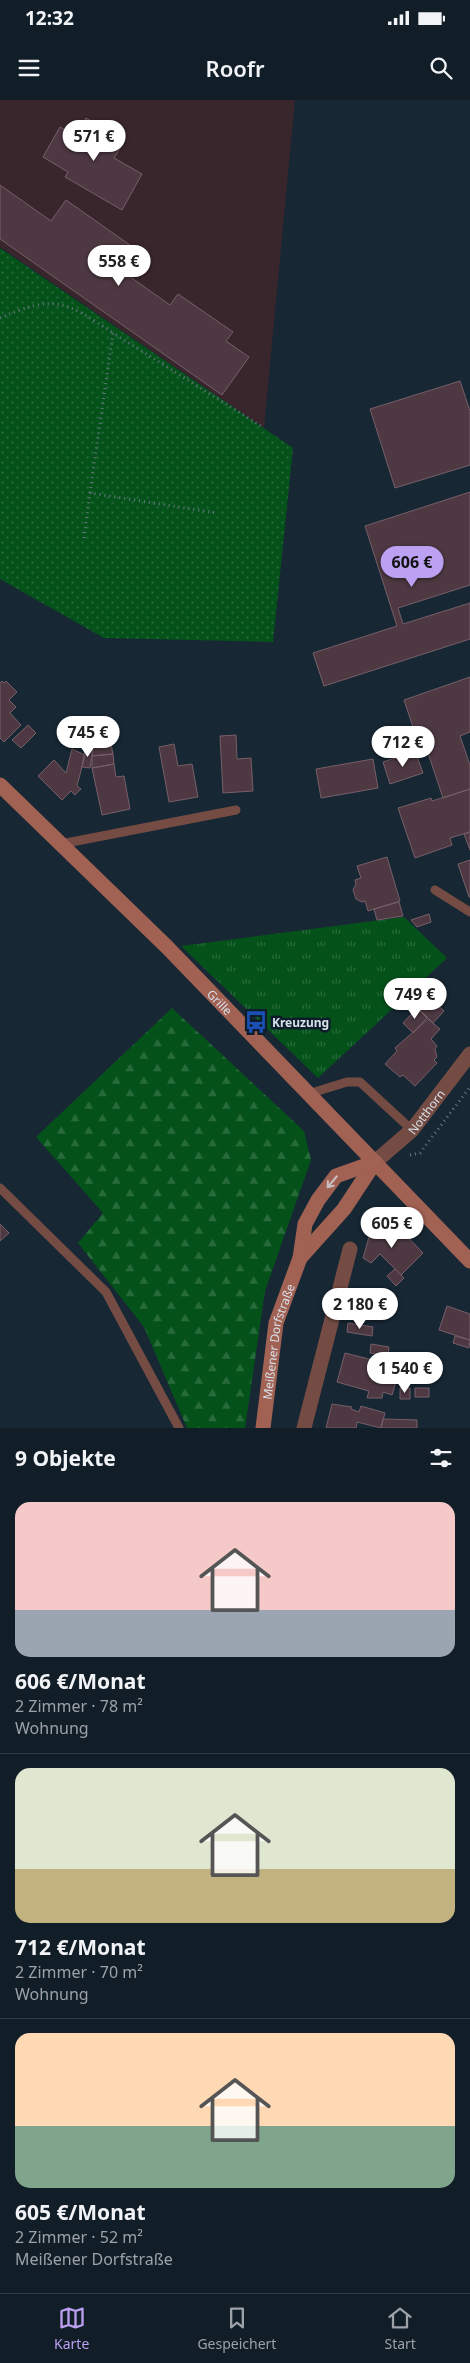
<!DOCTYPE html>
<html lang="de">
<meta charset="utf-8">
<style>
:root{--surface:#111d27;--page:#1e2a33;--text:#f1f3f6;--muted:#9ca2a7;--line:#303b44;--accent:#bca0f2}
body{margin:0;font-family:"Noto Sans",sans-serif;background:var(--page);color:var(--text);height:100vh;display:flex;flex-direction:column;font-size:19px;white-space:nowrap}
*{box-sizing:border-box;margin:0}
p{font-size:16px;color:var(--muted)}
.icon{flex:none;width:28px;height:28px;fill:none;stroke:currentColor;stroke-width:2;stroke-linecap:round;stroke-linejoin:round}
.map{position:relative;height:1328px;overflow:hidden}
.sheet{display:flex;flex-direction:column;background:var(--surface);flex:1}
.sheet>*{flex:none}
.price{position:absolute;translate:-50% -42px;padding:0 11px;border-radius:18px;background:#fff;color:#222;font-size:16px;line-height:32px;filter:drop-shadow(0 1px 2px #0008)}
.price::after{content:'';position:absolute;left:50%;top:30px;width:15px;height:11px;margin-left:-8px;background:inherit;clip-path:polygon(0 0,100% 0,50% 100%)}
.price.selected{background:var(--accent);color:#111}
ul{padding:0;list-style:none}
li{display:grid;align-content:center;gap:10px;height:265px;padding:0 15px}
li+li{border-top:1px solid var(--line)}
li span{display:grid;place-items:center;height:155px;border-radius:15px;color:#555}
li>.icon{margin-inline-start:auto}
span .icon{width:90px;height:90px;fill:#fffc;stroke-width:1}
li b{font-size:21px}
h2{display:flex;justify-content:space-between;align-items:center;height:60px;padding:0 15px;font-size:21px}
.status{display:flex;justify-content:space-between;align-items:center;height:35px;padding:0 25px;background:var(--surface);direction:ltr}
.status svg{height:14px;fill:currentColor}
header{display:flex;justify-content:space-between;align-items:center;height:65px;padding:0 15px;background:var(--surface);font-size:22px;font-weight:600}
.tab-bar{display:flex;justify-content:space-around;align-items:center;height:70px;border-top:1px solid var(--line);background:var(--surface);font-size:14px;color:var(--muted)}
.tab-bar a{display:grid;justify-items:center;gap:2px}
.tab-bar .selected{color:var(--accent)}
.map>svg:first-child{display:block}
</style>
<div class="status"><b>12:32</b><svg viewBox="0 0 49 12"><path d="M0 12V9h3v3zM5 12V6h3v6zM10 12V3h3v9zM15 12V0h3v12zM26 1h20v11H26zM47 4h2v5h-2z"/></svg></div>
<header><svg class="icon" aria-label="menu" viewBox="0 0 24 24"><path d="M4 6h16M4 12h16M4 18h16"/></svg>Roofr<svg class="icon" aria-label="search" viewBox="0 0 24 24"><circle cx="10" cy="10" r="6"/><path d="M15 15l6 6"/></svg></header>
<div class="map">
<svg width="470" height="1328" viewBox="0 0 470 1328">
<defs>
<pattern id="grass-tufts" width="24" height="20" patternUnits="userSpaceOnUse" patternTransform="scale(1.25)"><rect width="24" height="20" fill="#04521a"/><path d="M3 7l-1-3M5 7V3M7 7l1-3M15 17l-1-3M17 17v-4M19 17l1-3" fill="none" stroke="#286b3b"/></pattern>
<pattern id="forest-firs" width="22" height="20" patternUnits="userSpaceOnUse" patternTransform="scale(1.25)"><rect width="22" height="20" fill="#04521a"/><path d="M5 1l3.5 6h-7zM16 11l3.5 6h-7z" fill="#286b3b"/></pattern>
<pattern id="garden-dots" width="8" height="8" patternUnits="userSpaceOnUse" patternTransform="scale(1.25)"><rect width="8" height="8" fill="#04521a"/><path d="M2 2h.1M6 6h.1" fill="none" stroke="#286b3b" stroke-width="1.8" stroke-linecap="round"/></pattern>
</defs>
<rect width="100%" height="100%" fill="#172734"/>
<path fill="#39262d" d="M 0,0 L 295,0 L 264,328 L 0,147 Z"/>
<path fill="url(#grass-tufts)" d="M 404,817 L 447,858 L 318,978 L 181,846 Z"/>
<path fill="url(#forest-firs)" d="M 172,908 L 304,1031 L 311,1060 L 265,1191 L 245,1328 L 187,1328 L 144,1227 L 78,1143 L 103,1113 L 36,1037 Z"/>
<path fill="url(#garden-dots)" d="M 0,148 L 293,348 L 273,542 L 104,538 L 0,479 Z"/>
<path fill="#4e3942" stroke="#765f69" d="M 86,18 L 125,40 L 114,58 L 142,74 L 122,110 L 65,77 L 68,72 L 43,57 L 60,27 L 76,36 Z
M 0,85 L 51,121 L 66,100 L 137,150 L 122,171 L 170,205 L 178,194 L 233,232 L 226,241 L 249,257 L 222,295 L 0,139 Z
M 460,281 L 470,311 L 470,365 L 395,388 L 370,309 Z
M 470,392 L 470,485 L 398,508 L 403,524 L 470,503 L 470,539 L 324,586 L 313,553 L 397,526 L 365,426 Z
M 470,577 L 470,632 L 460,636 L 470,665 L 470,689 L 443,698 L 426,647 L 420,649 L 419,644 L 406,648 L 405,642 L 396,645 L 394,637 L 414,630 L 404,600 Z
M 2,581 L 4,583 L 6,581 L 17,592 L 9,600 L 16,607 L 10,613 L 21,625 L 4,642 L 0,638 L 0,583 Z
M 28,625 L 36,633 L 21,648 L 12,640 Z
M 236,635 L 237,659 L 251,658 L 253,691 L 223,693 L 220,636 Z
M 93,642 L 111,644 L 113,654 L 92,656 Z
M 174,644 L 178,666 L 192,664 L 198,697 L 169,702 L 159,647 Z
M 72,649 L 85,655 L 77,686 L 81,689 L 75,695 L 71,691 L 62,700 L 38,676 L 54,660 L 66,673 Z
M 85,649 L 93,650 L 90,668 L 82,667 Z
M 415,651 L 423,673 L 390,684 L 383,662 Z
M 113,654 L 114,664 L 92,668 L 92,656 Z
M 373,659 L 378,688 L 321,698 L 316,669 Z
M 114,664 L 116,677 L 124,676 L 130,709 L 102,715 L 92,668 Z
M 470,689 L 470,732 L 450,738 L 452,745 L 415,758 L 398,708 L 431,698 L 432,701 Z
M 470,732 L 470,750 L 464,734 Z
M 387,757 L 400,801 L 368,811 L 365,801 L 362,802 L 356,799 L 353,790 L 356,784 L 355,780 L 361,778 L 357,766 Z
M 470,760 L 470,797 L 469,797 L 458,764 Z
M 399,802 L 403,816 L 377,820 L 374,809 Z
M 429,814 L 431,822 L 417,827 L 411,820 Z
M 431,899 L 444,911 L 433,923 L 420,910 Z
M 417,908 L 427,918 L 413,933 L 403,923 Z
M 428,919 L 440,929 L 431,939 L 437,946 L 435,949 L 437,957 L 434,960 L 437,963 L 415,986 L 403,975 L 400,977 L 385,964 L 397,951 L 395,948 Z
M 373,1123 L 389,1138 L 399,1128 L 423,1153 L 401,1175 L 380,1154 L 371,1163 L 363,1158 Z
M 0,1124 L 9,1133 L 0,1141 Z
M 395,1169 L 404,1178 L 396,1186 L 387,1176 Z
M 447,1206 L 470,1214 L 470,1240 L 439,1230 Z
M 348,1223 L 373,1227 L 372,1236 L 347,1232 Z
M 455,1236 L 470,1240 L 469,1248 L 453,1243 Z
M 371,1244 L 389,1247 L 388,1256 L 370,1253 Z
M 345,1253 L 377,1261 L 374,1275 L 396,1281 L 392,1295 L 383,1292 L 382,1298 L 367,1298 L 369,1291 L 337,1282 Z
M 400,1288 L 410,1288 L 410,1299 L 400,1299 Z
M 415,1288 L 429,1288 L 429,1297 L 415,1297 Z
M 332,1304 L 352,1307 L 351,1309 L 359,1312 L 361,1306 L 385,1313 L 381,1328 L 357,1322 L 356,1328 L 326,1328 Z
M 383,1319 L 417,1320 L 417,1328 L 381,1328 Z"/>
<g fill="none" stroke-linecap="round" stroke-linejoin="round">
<path stroke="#687681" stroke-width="3" stroke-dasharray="1 4" stroke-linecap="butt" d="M 0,218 C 55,194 65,201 113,233
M 90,393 L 113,233 L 264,328
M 84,438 L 90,393 L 217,413
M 410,1055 L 420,1053 L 470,987"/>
<path stroke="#754c43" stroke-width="9" d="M 61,744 L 236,710
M 435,790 L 470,812
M 308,994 L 347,982 L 360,982 L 412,1030
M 0,1088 L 106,1192 L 179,1328"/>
<g stroke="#754c43" stroke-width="15">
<path id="s1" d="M 375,1062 L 412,1030 L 470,954"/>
<path d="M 304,1328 L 350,1149"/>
</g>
<g stroke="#a16153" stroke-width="15">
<path id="s2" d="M 0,685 L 167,847 L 470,1161"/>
<path d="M 300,1158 L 344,1109 L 375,1062"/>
<path id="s3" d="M 263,1328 L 276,1223 L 300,1158 L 305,1124 L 318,1100 L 336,1076 L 375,1062"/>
</g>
</g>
<defs><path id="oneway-shaft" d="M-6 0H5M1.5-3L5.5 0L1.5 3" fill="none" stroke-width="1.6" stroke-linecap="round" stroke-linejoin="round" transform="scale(1.25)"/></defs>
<use stroke="#c9c0c4" href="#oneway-shaft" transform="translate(332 1082) rotate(130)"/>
<defs>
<symbol id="bus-bare" viewBox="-9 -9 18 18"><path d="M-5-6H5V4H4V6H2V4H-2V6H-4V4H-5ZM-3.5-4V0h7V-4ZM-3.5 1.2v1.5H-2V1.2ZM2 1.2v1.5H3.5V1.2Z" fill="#1a4fb4" stroke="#0e1d2a" stroke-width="2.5" paint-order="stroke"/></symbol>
</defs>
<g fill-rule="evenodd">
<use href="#bus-bare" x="240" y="906" width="32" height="32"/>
</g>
<g text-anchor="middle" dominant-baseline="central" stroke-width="5" stroke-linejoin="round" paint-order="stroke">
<g font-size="12" fill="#d6e0e9" stroke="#0e1d2a">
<text stroke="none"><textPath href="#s2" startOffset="309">Grille</textPath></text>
<text stroke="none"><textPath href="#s1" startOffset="72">Notthorn</textPath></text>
<text stroke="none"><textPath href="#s3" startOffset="88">Meißener Dorfstraße</textPath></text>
</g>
<g font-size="12" font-weight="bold" fill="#d6e0e9" stroke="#0e1d2a" text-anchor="start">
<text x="272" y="922">Kreuzung</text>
</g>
</g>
</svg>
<b class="price" style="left:94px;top:62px">571 €</b>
<b class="price" style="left:119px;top:187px">558 €</b>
<b class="price selected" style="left:412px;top:488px">606 €</b>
<b class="price" style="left:88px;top:658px">745 €</b>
<b class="price" style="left:403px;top:668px">712 €</b>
<b class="price" style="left:415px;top:920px">749 €</b>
<b class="price" style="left:392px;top:1149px">605 €</b>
<b class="price" style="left:360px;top:1230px">2 180 €</b>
<b class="price" style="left:405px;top:1294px">1 540 €</b>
</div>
<section class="sheet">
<h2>9 Objekte<svg class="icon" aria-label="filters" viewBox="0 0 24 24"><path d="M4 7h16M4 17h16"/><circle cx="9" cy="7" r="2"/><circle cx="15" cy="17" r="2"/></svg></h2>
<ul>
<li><span style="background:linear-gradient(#f6c9c9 70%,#9aa5b1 0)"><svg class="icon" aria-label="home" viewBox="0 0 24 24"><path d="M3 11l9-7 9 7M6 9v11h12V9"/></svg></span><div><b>606 €/Monat</b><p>2 Zimmer · 78 m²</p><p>Wohnung</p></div></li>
<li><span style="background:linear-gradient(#dfe7d0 65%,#c2b280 0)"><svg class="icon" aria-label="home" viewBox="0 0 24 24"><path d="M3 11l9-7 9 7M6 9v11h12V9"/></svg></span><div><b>712 €/Monat</b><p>2 Zimmer · 70 m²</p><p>Wohnung</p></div></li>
<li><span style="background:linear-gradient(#ffd9b3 60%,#7fa58c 0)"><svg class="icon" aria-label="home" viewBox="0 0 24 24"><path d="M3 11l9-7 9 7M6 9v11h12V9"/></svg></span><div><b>605 €/Monat</b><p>2 Zimmer · 52 m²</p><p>Meißener Dorfstraße</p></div></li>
</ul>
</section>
<nav class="tab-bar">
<a class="selected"><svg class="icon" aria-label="map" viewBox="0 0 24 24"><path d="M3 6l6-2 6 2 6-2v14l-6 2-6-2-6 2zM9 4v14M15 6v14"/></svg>Karte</a>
<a><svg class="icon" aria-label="saved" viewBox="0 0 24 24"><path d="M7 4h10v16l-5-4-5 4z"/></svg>Gespeichert</a>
<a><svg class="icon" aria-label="home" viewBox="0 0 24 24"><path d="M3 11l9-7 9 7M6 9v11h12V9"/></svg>Start</a>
</nav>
